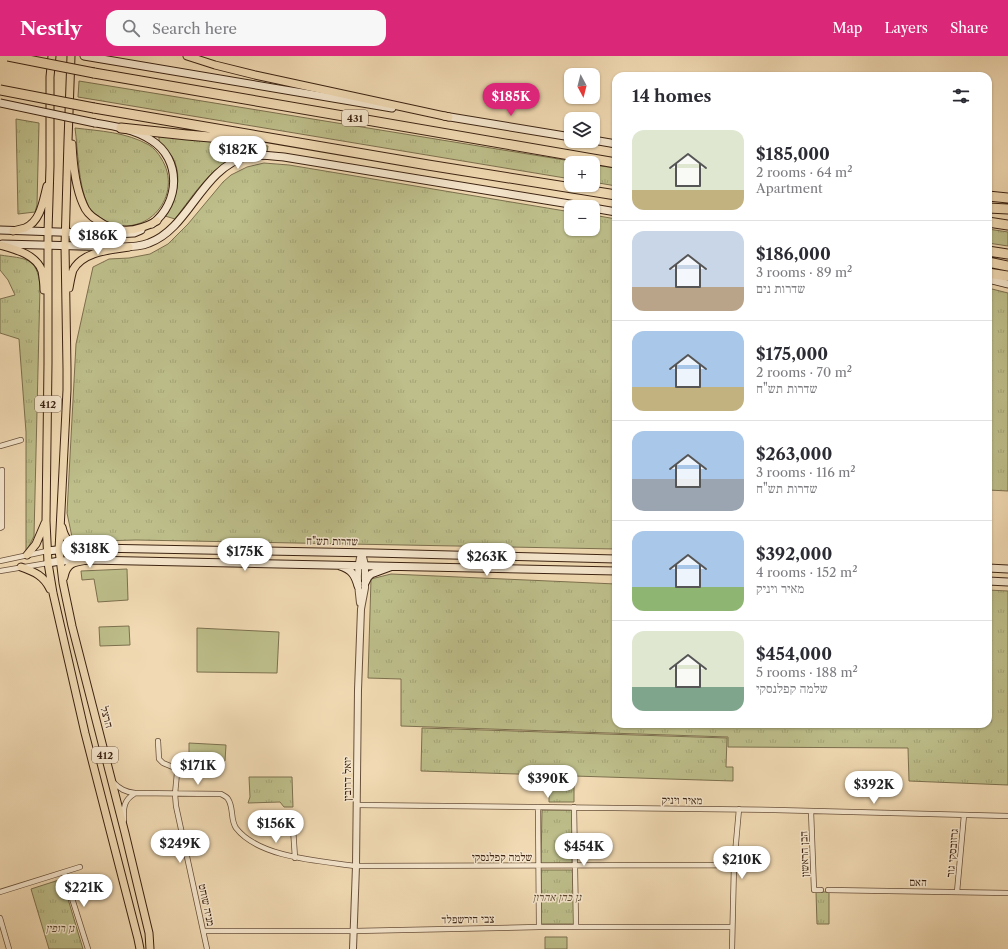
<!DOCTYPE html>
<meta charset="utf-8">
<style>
:root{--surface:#fff;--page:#f7f7f7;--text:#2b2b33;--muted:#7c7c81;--line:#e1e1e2;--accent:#db2777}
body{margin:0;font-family:"Libre Caslon Text","Frank Ruhl Libre",serif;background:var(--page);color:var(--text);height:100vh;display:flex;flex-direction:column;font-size:15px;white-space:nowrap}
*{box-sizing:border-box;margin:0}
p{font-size:13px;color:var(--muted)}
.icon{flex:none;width:22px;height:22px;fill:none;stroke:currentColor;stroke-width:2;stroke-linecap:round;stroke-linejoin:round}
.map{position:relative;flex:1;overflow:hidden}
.drawer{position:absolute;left:612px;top:16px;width:380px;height:656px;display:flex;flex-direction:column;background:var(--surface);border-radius:12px;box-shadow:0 1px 3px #0004}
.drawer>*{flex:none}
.needle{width:26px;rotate:173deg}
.buttons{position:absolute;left:564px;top:12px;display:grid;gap:8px}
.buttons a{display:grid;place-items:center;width:36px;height:36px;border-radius:8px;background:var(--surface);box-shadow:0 1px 3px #0004;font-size:20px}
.price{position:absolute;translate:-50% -34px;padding:0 9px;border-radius:14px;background:#fff;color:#222;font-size:13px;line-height:26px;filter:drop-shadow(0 1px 2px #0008)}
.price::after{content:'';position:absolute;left:50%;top:24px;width:12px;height:9px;margin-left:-6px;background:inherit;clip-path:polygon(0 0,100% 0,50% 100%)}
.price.selected{background:var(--accent);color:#fff}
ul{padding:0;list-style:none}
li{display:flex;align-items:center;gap:12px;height:100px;padding:0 20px}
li+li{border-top:1px solid var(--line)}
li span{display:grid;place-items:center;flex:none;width:112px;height:80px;border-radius:12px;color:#555}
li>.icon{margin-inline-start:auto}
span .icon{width:48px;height:48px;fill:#fffc;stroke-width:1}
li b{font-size:17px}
h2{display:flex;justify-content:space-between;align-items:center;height:48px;padding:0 20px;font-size:17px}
header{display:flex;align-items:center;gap:24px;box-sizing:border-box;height:56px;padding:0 20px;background:var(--accent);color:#fff}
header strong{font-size:19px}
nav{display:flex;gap:22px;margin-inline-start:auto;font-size:14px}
.search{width:280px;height:36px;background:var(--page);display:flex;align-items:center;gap:10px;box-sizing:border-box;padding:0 14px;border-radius:12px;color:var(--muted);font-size:15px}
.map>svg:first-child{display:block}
</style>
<header>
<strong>Nestly</strong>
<div class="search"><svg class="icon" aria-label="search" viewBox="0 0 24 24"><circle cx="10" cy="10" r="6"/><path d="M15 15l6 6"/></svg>Search here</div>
<nav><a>Map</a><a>Layers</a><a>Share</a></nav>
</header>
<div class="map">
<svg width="1008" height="893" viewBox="0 0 1008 893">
<defs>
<pattern id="grass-tufts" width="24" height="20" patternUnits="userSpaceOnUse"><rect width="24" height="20" fill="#bdbe8a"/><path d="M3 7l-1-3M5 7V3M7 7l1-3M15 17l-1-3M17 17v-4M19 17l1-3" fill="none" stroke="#a3a376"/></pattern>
</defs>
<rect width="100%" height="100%" fill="#f1dab3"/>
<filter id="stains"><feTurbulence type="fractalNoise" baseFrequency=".005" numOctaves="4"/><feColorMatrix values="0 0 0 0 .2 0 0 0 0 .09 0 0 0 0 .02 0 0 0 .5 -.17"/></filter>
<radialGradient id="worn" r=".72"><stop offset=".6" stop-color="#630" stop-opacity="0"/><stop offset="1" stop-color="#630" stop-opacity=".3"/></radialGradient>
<path fill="url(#grass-tufts)" stroke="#7c704e" d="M 79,25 L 583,107 L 571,107 L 571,123 L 78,41 Z
M 16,63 L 39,67 L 37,149 L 35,156 L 18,158 Z
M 75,72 C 100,75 126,76 149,89 C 154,92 158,97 161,102 C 185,139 146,185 106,165 C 99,161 91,156 88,149 C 78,129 78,94 75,72 Z
M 159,80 L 208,85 L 268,90 L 267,96 C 260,96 252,96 245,98 C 213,107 194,138 175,163 L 165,160 C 176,143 183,122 173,102 C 169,96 163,90 159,85 Z
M 264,107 L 289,109 L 571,156 L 571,173 L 593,173 L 593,159 L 616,163 L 616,493 L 136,484 L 98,485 L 72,481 L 67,457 L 76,288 L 93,211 L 109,203 L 129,202 L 150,198 L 168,188 L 188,168 L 223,126 L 231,119 L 247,111 Z
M 593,109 L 616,112 L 616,130 L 593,126 Z
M 988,173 L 1008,176 L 1008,190 L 988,187 Z
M 0,199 C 25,203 37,200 40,230 L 34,480 L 26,496 L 26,376 L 19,283 L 0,277 L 0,243 L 15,239 L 8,224 L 0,214 Z
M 988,232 L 1008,237 L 1008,435 L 988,434 Z
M 391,518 L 616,528 L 616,668 L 988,668 L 988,534 L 1008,535 L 1008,729 L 909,725 L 908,692 L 728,691 L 728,681 L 401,670 L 401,623 L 368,622 L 371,523 Z
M 422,672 L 727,682 L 726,711 L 733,711 L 733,725 L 574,720 L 574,746 L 549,746 L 549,719 L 421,715 Z
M 249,721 L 292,721 L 293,751 L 284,751 L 280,746 L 248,747 L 250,741 Z
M 542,754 L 573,754 L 572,808 L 541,808 Z
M 541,814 L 573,814 L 574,868 L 541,868 Z
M 62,823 L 83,893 L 49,893 L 31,833 Z
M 816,836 L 829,836 L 829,868 L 817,868 Z"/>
<path fill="#bdbe8a" stroke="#7c704e" d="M 127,513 L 128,544 L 98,546 L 94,523 L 82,524 L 81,515 Z
M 129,570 L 130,589 L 100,590 L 99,571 Z
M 197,572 L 279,576 L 277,617 L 197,616 Z
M 189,687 L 226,689 L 225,705 L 189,703 Z
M 545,881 L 567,881 L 567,893 L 545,893 Z"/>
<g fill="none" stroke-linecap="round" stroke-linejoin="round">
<defs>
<path id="minor" d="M 0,390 L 21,384
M 0,472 L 2,471 L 2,414
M 0,505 L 47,495
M 0,515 L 48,507
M 158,685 L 159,703 L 163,707 L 175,712 L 177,717 L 175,738 L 176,750 L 207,893
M 113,726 C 120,733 125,736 135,737 L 221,738 C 223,739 227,741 228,743 C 234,752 230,763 236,772 C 259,802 321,805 356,810 L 734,809
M 357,749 L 775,754 L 1008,760
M 538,751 L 539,871
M 574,751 L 576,871
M 811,755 L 814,834 L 821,834
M 124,764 C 123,752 124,744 134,738
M 293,772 L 295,802
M 64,817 L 88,893
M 828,834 L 1008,837
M 0,836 L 80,811
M 957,836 L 964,759
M 0,862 L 9,893
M 203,875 L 354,875 L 539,871 L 732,871
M 732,893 L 734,809 L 739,753"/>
<path id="tertiary" d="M 360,547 C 358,529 356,515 361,497
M 353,893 L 356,810 L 358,634 L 361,553 L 365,532 L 365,509 L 362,497"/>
<path id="secondary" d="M 84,0 L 392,52
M 444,60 L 571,81
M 95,67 C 114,70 134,73 151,84 C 182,103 180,147 152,168
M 593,84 L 616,88
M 593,152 L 616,156
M 0,174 L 115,178 L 134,177 L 141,174
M 2,188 L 119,191 C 129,191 140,191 149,187 C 190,172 201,112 248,100 C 260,98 273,100 284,101 L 588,151
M 988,223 L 1008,228
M 47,495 L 66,493 L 94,492 L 373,497 L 616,503
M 48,507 L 60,505 L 88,504 L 616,515
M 340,510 C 352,514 355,519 358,530
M 988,512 L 1008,513
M 988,525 L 1008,526
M 365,527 L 368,521 L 371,518 L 390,511"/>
<path id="primary" d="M 52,0 L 50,21 L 50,110 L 48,176 L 48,307 L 46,465 L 48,507 L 53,537 L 85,677 L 138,883 L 140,893
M 71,0 L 68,85 L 65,190 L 67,312 L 67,334 L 59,494 L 63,527 L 72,570 L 125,777 L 149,877 L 150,893
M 187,0 L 215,9 L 255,19 L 449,61
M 72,88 C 73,108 75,130 83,148 C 86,156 90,160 97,164 C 117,179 136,176 157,165
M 13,175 C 17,174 21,173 25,172 C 41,165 43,145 47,130
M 0,189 C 14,193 36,198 42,215 C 43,221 44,227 44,234
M 69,232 C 70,227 71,220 73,214 C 83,195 111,194 129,191
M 62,471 C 63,475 65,482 69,485 C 75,490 87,491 94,492
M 27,499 L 36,488 L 45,467
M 21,511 C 35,516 44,520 50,533
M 64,521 C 67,506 75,506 88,504"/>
<path id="motorway" d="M 94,17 L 616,107
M 94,52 L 428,109 L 616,139
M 121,72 L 187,79 L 257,85
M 988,140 L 1008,142
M 988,152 L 1008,153
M 988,166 L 1008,169
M 988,195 L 1008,198
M 988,206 L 1008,210
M 988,217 L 1008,220"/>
</defs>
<use href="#minor" stroke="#68503a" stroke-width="6"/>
<use href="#tertiary" stroke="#68503a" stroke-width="8"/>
<use href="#secondary" stroke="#3b2211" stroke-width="9"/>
<use href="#primary" stroke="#3b2211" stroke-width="9"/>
<use href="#motorway" stroke="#3b2211" stroke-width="11"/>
<use href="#minor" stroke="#f6e7ce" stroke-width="4.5"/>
<use href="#tertiary" stroke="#f6e7ce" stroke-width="6"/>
<use href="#secondary" stroke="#f6e7ce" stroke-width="7"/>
<use href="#primary" stroke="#f1dab3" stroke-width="7"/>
<use href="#motorway" stroke="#f1dab3" stroke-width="9"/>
<defs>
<path id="secondary-bridge" d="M 0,47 L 95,67"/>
<path id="motorway-bridge" d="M 8,0 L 94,17
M 0,34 L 94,52"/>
</defs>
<use href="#secondary-bridge" stroke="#3b2211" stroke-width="9" stroke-linecap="butt"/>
<use href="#motorway-bridge" stroke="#3b2211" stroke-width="11" stroke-linecap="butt"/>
<use href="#secondary-bridge" stroke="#f6e7ce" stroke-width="7"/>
<use href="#motorway-bridge" stroke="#f1dab3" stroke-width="9"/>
</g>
<g text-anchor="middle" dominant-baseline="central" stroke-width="3" stroke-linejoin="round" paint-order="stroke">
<g fill="#f6e7ce" stroke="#735d4a" stroke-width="1">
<rect x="342" y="54" width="26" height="16" rx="3"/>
<rect x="35" y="340" width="26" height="16" rx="3"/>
<rect x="92" y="691" width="26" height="16" rx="3"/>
</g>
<g font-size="10" font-weight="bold" fill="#3b2211">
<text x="355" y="62">431</text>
<text x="48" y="348">412</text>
<text x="105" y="699">412</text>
</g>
<g font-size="11" fill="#3b2211" stroke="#f6e7ce">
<text transform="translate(332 485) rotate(1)">שדרות תש"ח</text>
<text transform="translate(107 661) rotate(75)">הרצל</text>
<text transform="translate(347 723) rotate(-90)">יואל דרובין</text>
<text transform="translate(682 744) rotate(1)">מאיר ויניק</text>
<text transform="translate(952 797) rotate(-85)">גרזובסקי גור</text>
<text transform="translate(804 798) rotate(-92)">הבן הראשון</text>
<text x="502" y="801">שלמה קפלנסקי</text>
<text transform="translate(918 826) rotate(1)">האם</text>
<text transform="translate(207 849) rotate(78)">מניה שוחט</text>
<text transform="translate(468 863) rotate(-1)">צבי הירשפלד</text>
</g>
<g font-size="11" font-style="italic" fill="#5c492f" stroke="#f6e7ce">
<text x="557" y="841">גן כהן אהרון</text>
<text x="60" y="872">גן רופין</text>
</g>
</g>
<rect width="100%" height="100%" filter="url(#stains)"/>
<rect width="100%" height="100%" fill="url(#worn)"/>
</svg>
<div class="buttons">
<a><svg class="needle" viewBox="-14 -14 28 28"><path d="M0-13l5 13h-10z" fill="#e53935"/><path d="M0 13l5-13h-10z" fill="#7c7c81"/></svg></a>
<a><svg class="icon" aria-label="layers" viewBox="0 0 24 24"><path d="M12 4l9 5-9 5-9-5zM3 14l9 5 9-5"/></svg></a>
<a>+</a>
<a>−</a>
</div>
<b class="price selected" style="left:511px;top:61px">$185K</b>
<b class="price" style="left:238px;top:114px">$182K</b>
<b class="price" style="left:98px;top:200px">$186K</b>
<b class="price" style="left:90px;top:513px">$318K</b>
<b class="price" style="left:245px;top:516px">$175K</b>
<b class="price" style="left:487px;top:521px">$263K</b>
<b class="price" style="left:198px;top:730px">$171K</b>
<b class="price" style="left:548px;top:743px">$390K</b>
<b class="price" style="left:874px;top:749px">$392K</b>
<b class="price" style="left:276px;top:788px">$156K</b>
<b class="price" style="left:180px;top:808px">$249K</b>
<b class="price" style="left:584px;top:811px">$454K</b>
<b class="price" style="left:742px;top:824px">$210K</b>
<b class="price" style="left:84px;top:852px">$221K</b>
<section class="drawer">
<h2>14 homes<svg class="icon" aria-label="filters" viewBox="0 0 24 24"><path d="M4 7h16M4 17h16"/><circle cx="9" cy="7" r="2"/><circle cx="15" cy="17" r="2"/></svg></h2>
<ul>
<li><span style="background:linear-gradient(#dfe7d0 75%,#c2b280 0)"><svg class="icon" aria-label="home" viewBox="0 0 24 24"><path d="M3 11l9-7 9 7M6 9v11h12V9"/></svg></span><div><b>$185,000</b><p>2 rooms · 64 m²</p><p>Apartment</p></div></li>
<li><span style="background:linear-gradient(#c9d6e8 70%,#b9a48a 0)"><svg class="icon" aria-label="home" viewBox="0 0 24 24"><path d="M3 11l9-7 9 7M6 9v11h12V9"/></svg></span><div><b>$186,000</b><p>3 rooms · 89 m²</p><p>שדרות נים</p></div></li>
<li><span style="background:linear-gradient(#a9c7e8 70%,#c2b280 0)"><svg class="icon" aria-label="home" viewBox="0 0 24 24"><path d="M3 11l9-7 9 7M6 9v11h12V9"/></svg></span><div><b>$175,000</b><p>2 rooms · 70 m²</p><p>שדרות תש&quot;ח</p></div></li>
<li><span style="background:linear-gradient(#a9c7e8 60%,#9aa5b1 0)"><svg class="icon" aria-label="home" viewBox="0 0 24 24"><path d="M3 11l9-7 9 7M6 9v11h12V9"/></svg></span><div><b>$263,000</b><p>3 rooms · 116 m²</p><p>שדרות תש&quot;ח</p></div></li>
<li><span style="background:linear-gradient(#a9c7e8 70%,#8fb573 0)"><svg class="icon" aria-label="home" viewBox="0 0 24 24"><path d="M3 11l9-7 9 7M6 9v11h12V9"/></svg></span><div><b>$392,000</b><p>4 rooms · 152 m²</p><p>מאיר ויניק</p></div></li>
<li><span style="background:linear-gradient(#dfe7d0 70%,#7fa58c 0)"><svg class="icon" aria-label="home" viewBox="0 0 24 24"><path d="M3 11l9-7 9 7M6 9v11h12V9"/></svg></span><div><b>$454,000</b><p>5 rooms · 188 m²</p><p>שלמה קפלנסקי</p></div></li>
</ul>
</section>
</div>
